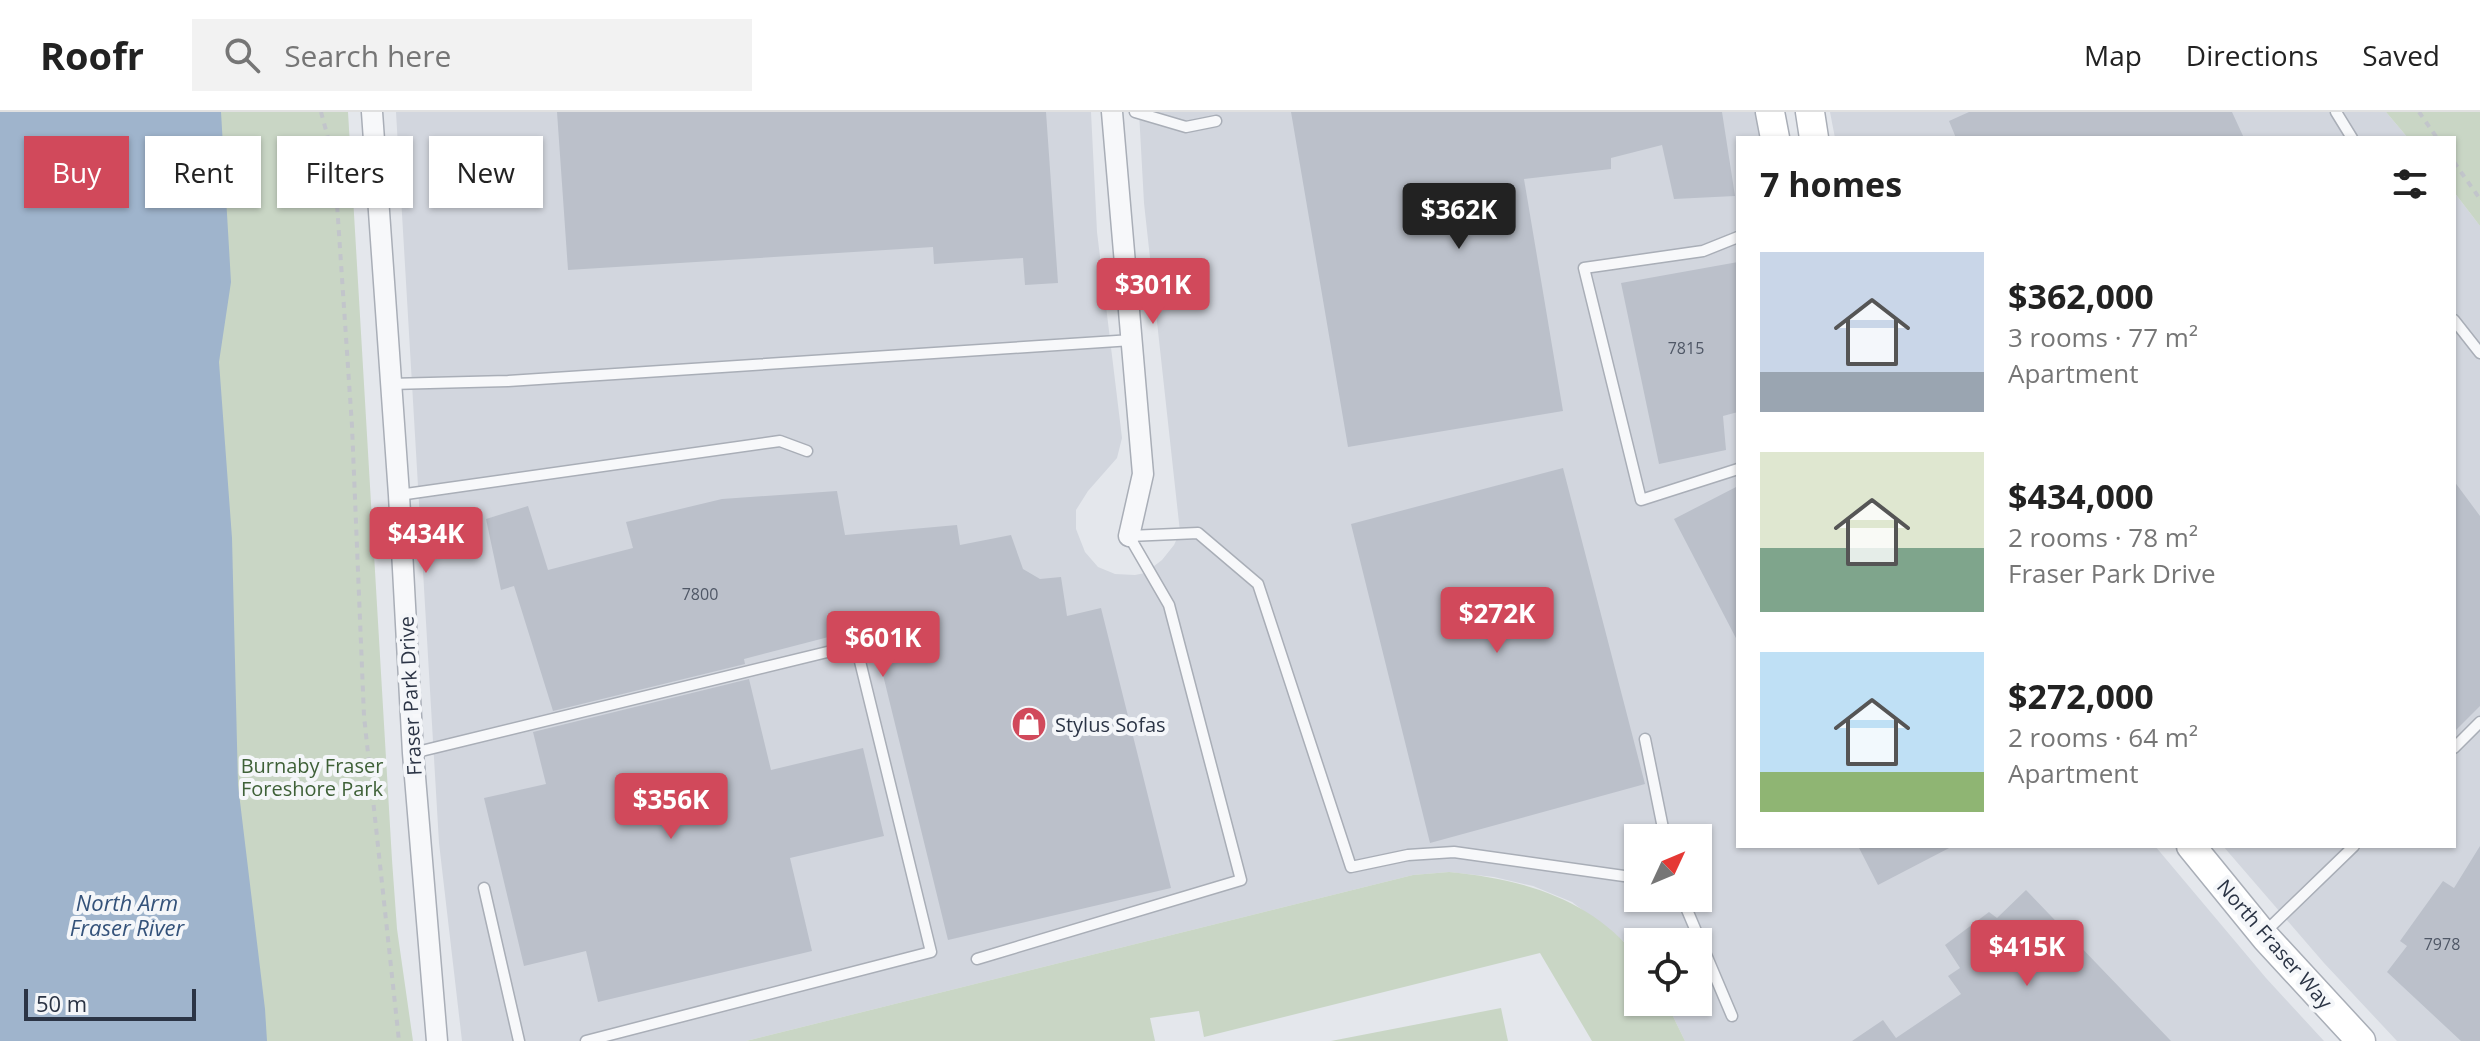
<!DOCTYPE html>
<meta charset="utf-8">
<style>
:root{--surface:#fff;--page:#f2f2f2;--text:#222;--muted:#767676;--line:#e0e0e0;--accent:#d1495b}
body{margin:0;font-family:"Open Sans",sans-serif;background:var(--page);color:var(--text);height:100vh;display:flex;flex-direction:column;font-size:30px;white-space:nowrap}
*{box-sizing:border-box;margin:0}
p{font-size:26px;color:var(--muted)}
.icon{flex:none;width:44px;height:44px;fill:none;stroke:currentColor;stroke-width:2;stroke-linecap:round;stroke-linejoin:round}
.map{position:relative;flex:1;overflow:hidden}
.sheet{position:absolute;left:1736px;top:24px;width:720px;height:712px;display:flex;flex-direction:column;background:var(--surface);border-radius:0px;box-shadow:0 2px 6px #0004}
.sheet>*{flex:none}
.banner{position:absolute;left:24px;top:24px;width:760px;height:72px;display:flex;gap:16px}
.needle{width:52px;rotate:46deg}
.fabs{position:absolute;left:1624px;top:712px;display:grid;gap:16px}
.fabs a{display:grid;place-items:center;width:88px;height:88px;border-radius:0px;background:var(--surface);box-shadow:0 2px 6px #0004;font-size:40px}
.scale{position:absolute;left:24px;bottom:20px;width:172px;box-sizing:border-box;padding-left:8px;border:4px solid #2b3445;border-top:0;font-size:22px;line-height:28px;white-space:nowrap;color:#2b3445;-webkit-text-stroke:6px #f4f6f9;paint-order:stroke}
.price{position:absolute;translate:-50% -68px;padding:0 18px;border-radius:8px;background:var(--accent);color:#fff;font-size:26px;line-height:52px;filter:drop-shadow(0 2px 4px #0008)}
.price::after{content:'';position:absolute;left:50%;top:48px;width:24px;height:18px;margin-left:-12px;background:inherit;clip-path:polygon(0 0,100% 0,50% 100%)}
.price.selected{background:#222;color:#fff}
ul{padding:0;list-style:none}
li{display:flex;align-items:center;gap:24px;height:200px;padding:0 24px}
li span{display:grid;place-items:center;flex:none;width:224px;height:160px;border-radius:0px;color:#555}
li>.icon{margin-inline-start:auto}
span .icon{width:96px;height:96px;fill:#fffc;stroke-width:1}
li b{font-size:34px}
h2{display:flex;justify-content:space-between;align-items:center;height:96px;padding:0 24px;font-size:34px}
.chip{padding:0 28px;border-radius:0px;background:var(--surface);box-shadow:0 2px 6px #0004;font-size:28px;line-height:72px}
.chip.selected{background:var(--accent);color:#fff}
header{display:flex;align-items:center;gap:48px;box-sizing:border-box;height:112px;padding:0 40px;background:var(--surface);border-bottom:2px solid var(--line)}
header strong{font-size:38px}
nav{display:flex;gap:44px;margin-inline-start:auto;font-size:28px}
.search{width:560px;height:72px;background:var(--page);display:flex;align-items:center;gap:20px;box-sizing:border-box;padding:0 28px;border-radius:0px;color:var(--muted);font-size:30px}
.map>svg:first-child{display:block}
</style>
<header>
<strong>Roofr</strong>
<div class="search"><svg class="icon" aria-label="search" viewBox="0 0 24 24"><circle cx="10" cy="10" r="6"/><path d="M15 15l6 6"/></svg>Search here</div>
<nav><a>Map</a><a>Directions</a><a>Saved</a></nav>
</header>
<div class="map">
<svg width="2480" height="929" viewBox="0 0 2480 929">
<rect width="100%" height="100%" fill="#e4e7ec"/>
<path fill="#d2d6de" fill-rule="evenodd" d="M 396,0 L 1091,0 L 1097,120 L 1122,326 L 1117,346 L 1088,379 L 1076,398 L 1076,417 L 1085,440 L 1098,455 L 1115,462 L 1135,463 L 1145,461 L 1162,448 L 1174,433 L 1180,420 L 1144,91 L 1139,0 L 1757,0 L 1762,26 L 1738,26 L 1738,734 L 2155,734 L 2266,866 L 2324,929 L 1685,929 L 1666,890 L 1698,890 L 1698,830 L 1638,830 L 1638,846 L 1628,833 L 1572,790 L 1533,774 L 1494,765 L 1449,760 L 1413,763 L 746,929 L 462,929 L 439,731 ZM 1638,726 L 1698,726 L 1698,786 L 1638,786 Z
M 1830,0 L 2386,0 L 2408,26 L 1835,26 Z
M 2454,80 L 2480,114 L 2480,929 L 2397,929 L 2324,851 L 2223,734 L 2454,734 Z"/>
<path fill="#c9d6c5" d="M 171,0 L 348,0 L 392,748 L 397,817 L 413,929 L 201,929 Z
M 2386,0 L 2480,0 L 2480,114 L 2454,80 L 2454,26 L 2408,26 Z
M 1449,760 C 1522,767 1591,786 1638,846 L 1638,890 L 1666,890 L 1685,929 L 1592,929 L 1540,841 L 1204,925 L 1199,899 L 1150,906 L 1155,929 L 746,929 L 1413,763 Z
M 1501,896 L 1508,929 L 1331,929 Z"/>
<path fill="#9fb4cc" d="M 0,0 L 221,0 L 231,170 L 219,250 L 232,426 L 238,673 L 265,897 L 267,929 L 0,929 Z"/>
<path fill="#bbc0ca" d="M 557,0 L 1046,0 L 1058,171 L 1025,173 L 1023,146 L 934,152 L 933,135 L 568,158 Z
M 1291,0 L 1722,0 L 1735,84 L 1674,87 L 1662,33 L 1611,46 L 1611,57 L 1524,67 L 1563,299 L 1348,335 Z
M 1969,0 L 2232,0 L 2244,26 L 1956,26 L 1949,9 Z
M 1738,150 L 1738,300 L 1723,304 L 1726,338 L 1659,352 L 1621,171 Z
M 1563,356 L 1645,672 L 1430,731 L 1351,412 Z
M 2454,369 L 2480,404 L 2480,594 L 2454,620 Z
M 1738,374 L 1738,530 L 1674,407 Z
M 837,379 L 845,423 L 957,413 L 960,433 L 1011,423 L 1023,457 L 1040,467 L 1061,465 L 1067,504 L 1101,496 L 1171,776 L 948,828 L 871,514 L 744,547 L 745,552 L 553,599 L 514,474 L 501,478 L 486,407 L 528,394 L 548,458 L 633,436 L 626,410 L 722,387 Z
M 749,567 L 771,658 L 863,636 L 884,724 L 790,746 L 812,839 L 598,890 L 586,839 L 524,854 L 484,686 L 546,672 L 533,620 Z
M 1858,734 L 1953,734 L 1878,773 Z
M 2480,734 L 2480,929 L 2461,929 L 2387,860 L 2407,834 L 2400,829 L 2443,769 L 2454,776 Z
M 2026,778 L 2171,929 L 1852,929 L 1883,908 L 1896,926 L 1961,882 L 1948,864 L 1960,856 L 1945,833 L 1989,800 L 1997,806 Z"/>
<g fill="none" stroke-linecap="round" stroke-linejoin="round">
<defs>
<path id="lane" d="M 1135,0 L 1186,15 L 1216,9
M 2336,0 L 2352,26
M 1738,125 L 1703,139 L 1584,156 L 1641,388 L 1738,357
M 2454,208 L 2480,241
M 390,272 L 508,269 L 1132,228
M 399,383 L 780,329 L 807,339
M 1645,627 L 1665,726
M 2454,636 L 2480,610
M 413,641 L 856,533 L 931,840 L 586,929
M 484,776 L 519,929
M 1682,786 L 1732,904
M 2263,822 L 2354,734
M 977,847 L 1241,768 L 1169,493 L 1129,424 L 1198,421 L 1258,472 L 1351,755 L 1408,743 L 1454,740 L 1638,766"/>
<path id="street" d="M 372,0 L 399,383 L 413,641 L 437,929
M 1112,0 L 1143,362 L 1129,424"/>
<path id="secondary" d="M 1770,0 L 1775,26
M 1810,0 L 1814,26
M 2191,734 L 2266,826 L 2361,929"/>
</defs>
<use href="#lane" stroke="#a9aeb7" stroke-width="13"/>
<use href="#street" stroke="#a9aeb7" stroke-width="23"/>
<use href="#secondary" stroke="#a9aeb7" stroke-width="31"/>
<path stroke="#c2c5cb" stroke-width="4" stroke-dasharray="6 6" stroke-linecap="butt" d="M 321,0 L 333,44 L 337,92 L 352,314 L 364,604 L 399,929
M 2419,0 L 2437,26
M 2454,50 L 2480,87"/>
<use href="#lane" stroke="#f7f8fa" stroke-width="10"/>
<use href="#street" stroke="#f7f8fa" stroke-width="20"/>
<use href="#secondary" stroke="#fff" stroke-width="28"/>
</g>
<defs>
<symbol id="shop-disc" viewBox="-11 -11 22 22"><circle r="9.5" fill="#d1495b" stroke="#f4f6f9"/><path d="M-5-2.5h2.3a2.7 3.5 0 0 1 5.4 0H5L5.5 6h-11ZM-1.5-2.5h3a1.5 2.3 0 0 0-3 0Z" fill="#fff"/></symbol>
</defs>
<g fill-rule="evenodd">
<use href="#shop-disc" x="1009" y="592" width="40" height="40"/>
</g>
<g text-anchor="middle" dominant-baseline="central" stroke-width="8" stroke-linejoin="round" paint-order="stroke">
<g font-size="16" fill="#4f5766">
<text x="1686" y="236">7815</text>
<text x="700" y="482">7800</text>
<text x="2442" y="832">7978</text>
</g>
<g font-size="20" fill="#2b3445" stroke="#f4f6f9">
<text transform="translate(410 584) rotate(-93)">Fraser Park Drive</text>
<text transform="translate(2275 832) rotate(49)">North Fraser Way</text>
</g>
<g font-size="20" fill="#2b3445" stroke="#f4f6f9" text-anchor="start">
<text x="1055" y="612">Stylus Sofas</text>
</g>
<g font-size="20" fill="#3f6138" stroke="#f4f6f9">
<text x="312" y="653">Burnaby Fraser<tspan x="312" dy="23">Foreshore Park</tspan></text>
</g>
<g font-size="22" font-style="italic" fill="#34527a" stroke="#f4f6f9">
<text x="127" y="790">North Arm<tspan x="127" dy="25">Fraser River</tspan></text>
</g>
</g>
</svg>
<div class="fabs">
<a><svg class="needle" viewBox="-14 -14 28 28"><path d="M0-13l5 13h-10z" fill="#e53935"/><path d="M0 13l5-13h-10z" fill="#767676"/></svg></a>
<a><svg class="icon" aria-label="locate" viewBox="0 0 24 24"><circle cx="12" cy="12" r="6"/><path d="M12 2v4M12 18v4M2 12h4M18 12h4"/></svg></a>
</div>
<div class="scale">50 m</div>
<b class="price selected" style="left:1459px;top:139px">$362K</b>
<b class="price" style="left:1153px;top:214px">$301K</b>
<b class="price" style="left:426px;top:463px">$434K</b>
<b class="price" style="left:1497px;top:543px">$272K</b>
<b class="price" style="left:883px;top:567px">$601K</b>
<b class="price" style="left:671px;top:729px">$356K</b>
<b class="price" style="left:2027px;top:876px">$415K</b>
<div class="banner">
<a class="chip selected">Buy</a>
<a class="chip">Rent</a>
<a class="chip">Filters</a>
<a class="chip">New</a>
</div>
<section class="sheet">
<h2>7 homes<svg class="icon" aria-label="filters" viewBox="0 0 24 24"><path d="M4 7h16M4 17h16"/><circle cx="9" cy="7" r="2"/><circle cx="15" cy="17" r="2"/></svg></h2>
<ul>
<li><span style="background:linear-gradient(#c9d6e8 75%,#9aa5b1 0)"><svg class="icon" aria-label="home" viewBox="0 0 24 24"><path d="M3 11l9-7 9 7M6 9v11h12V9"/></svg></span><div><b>$362,000</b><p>3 rooms · 77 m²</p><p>Apartment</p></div></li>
<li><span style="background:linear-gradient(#dfe7d0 60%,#7fa58c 0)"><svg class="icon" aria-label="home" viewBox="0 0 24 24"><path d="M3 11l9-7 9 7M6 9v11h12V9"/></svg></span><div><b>$434,000</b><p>2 rooms · 78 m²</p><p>Fraser Park Drive</p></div></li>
<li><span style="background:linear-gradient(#bfe0f5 75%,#8fb573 0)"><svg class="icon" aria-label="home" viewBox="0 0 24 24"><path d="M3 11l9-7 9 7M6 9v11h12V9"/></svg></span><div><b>$272,000</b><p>2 rooms · 64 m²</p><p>Apartment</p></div></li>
</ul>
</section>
</div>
